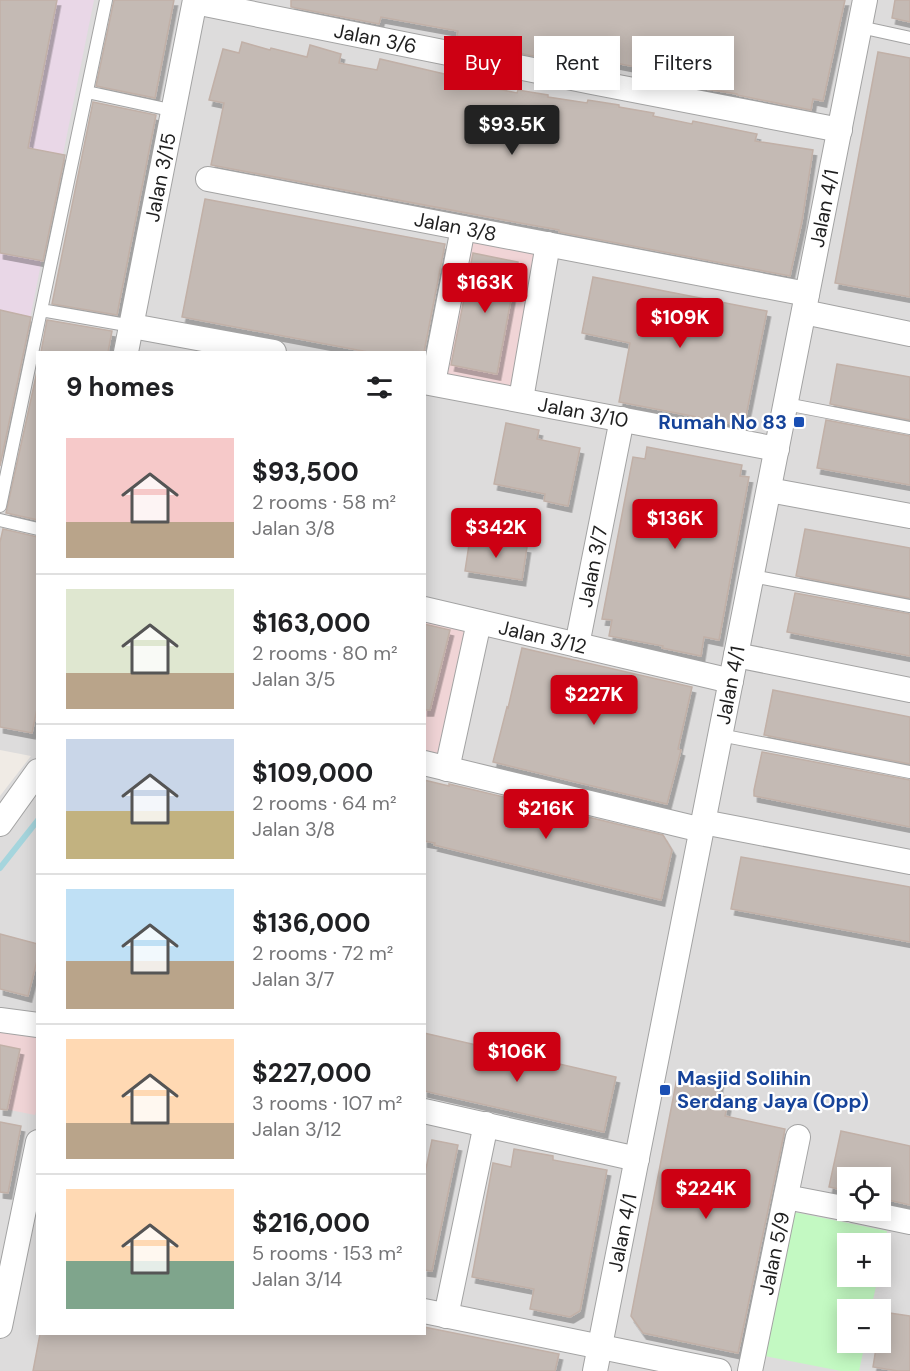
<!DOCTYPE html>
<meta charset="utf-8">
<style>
:root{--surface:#fff;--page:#f2f2f2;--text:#202124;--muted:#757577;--line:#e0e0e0;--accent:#cd0013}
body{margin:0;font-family:"DM Sans",sans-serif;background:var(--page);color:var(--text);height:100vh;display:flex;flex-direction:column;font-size:22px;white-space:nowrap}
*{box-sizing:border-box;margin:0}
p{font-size:20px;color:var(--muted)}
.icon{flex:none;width:33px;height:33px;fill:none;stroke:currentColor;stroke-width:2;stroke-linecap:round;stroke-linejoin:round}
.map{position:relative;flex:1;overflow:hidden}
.side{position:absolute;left:36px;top:351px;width:390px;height:984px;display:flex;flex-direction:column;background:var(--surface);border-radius:0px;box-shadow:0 3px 15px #0003}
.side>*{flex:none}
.guide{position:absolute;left:444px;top:36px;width:375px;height:54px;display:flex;gap:12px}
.buttons{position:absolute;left:837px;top:1167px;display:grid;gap:12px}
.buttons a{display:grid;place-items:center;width:54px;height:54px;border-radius:0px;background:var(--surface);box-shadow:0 3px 15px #0003;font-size:30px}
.price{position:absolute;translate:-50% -51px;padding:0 14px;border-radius:6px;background:var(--accent);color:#fff;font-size:20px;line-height:39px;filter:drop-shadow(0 2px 3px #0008)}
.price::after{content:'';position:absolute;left:50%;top:36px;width:18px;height:14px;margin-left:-9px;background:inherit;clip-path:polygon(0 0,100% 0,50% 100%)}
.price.selected{background:#222;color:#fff}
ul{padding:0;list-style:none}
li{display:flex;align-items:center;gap:18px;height:150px;padding:0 30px}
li+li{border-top:2px solid var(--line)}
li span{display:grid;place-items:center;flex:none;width:168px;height:120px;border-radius:0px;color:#555}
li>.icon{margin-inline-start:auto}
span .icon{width:72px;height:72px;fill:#fffc;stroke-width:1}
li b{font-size:26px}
h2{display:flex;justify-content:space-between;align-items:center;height:72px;padding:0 30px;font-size:26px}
.pill{padding:0 21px;border-radius:0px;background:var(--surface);box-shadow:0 3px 15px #0003;font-size:21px;line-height:54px}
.pill.selected{background:var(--accent);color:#fff}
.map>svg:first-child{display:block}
</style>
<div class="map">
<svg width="910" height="1371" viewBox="0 0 910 1371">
<defs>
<filter id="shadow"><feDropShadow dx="3.5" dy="6" stdDeviation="0" flood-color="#0004"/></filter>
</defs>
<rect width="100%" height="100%" fill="#f0ebe5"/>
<path fill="#dddcdc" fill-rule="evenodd" d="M 0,0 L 910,0 L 910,1371 L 0,1371 L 0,796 L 31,756 L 0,750 ZM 38,352 L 424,352 L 424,1334 L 38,1334 ZM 848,1178 L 880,1178 L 880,1210 L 848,1210 ZM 848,1244 L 880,1244 L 880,1276 L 848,1276 ZM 848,1310 L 880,1310 L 880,1342 L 848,1342 Z"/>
<path fill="#f0d4d6" d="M 469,235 L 539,249 L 516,391 L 441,377 Z
M 425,616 L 471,627 L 442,759 L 425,755 Z
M 0,1027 L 37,1033 L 38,1104 L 35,1115 L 0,1108 Z"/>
<path fill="#e9d7e7" d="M 0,0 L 94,0 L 0,468 Z"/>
<path fill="#c3f9c2" d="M 789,1211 L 887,1231 L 881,1264 L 880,1244 L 848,1244 L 848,1276 L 878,1277 L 871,1309 L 848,1310 L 848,1342 L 865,1343 L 859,1371 L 841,1371 L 760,1355 Z"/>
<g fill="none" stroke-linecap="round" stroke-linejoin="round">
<path stroke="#a5d5dd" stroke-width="6" d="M 0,868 L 38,820"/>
</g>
<path fill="#c4bab4" stroke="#c1b0a7" stroke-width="1.5" filter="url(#shadow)" d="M 0,0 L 57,0 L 28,148 L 65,155 L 43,261 L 0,253 Z
M 114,0 L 174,0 L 155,98 L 96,86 Z
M 291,0 L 845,0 L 823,101 L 813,99 L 811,110 L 737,95 L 737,94 L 706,89 L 706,87 L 635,76 L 636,67 L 590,58 L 590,61 L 553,55 L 553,60 L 524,54 L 490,46 L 491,43 L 457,36 L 458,31 L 381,17 L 379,24 L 291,7 Z
M 895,0 L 910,0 L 910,22 L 892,18 Z
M 242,42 L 270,50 L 271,48 L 307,57 L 310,45 L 341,54 L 339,63 L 377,70 L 380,59 L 479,82 L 478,85 L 517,93 L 518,90 L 548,95 L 548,97 L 587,103 L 588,100 L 619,105 L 619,107 L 654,113 L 653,116 L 692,124 L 693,121 L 757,134 L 755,141 L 813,150 L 802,221 L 790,276 L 559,232 L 559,230 L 520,223 L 211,165 L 224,103 L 209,100 L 223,49 L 239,53 Z
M 878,52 L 910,58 L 910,297 L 835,283 Z
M 93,102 L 156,115 L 117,315 L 52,304 Z
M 205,199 L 445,244 L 424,352 L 368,352 L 182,317 Z
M 473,253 L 518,262 L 497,374 L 451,365 Z
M 593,277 L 767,311 L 744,426 L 619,402 L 630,343 L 582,333 Z
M 0,310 L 31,317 L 0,466 Z
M 47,320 L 112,331 L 108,352 L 41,352 Z
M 837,364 L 910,377 L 910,420 L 830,404 Z
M 38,367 L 38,520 L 6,513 Z
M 826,420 L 910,436 L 910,485 L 817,468 Z
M 506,423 L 539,430 L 537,439 L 580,448 L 568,506 L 544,501 L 545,494 L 494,484 Z
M 647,447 L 742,465 L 740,476 L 749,477 L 719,640 L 704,637 L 701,656 L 662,648 L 663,646 L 609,636 L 612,620 L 602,619 L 633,457 L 645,459 Z
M 3,529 L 38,537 L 38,704 L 32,733 L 0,727 L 0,542 Z
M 805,529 L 910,548 L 910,598 L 796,576 Z
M 470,538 L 527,547 L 522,580 L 465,571 Z
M 795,593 L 910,614 L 910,656 L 787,632 Z
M 424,624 L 450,630 L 430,710 L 424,710 Z
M 522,648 L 692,687 L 678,749 L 681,750 L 667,804 L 493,762 L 507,707 L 508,708 Z
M 773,690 L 910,717 L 910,764 L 764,735 Z
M 762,752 L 910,780 L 910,827 L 754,796 L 754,790 Z
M 424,780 L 449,786 L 449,784 L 663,835 L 672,850 L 661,900 L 434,845 L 435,843 L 424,841 Z
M 741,857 L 910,887 L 910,942 L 731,909 Z
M 0,934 L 38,944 L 38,957 L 28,996 L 0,989 Z
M 424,1033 L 616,1077 L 604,1132 L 424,1091 Z
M 0,1045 L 20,1049 L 7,1110 L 0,1109 Z
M 678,1073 L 720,1081 L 717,1095 L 729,1097 L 725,1116 L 785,1129 L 738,1353 L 643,1333 L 631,1316 Z
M 0,1122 L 21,1126 L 8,1193 L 0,1192 Z
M 841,1131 L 910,1146 L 910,1205 L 880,1198 L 880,1178 L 848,1178 L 848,1191 L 829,1187 Z
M 432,1140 L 458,1145 L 432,1271 L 424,1270 L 424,1178 Z
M 514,1149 L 553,1156 L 553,1160 L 607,1170 L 580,1311 L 570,1317 L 530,1309 L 534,1289 L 472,1277 L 493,1163 L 511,1167 Z
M 883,1312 L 910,1316 L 910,1371 L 898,1371 L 873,1367 L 877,1342 L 880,1342 L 880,1324 Z
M 424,1327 L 559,1354 L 555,1371 L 33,1371 L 40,1334 L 424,1334 Z"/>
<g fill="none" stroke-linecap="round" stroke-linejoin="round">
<defs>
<path id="lane" d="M 860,27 L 910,38
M 87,92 L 175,111
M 41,310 L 132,326
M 786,404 L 910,428
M 0,506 L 106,0
M 0,520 L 38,529
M 752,576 L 910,606
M 720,735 L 910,772"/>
<g id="street">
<path id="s1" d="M 195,2 L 592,82 L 840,130"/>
<path id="s2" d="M 208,179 L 807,294"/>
<path d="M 804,312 L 910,334"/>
<path d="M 132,326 L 274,352"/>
<path id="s3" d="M 126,352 L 195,0"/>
<path id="s4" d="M 424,382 L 777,449"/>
<path d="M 433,383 L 463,228"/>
<path d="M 521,399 L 548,244"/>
<path d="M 769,490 L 910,516"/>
<path id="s5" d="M 424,609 L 731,681"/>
<path id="s6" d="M 577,645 L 622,419"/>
<path d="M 736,655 L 910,690"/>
<path d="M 424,763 L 702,830"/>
<path d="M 447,769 L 479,622"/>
<path d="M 703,822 L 910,862"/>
<path d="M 0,824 L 38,771"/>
<path d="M 0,1020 L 38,1025"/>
<path d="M 424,1111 L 637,1159"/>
<path d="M 786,1197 L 848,1209"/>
<path d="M 853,1210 L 910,1222"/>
<path d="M 424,1311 L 719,1371"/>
<path d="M 446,1316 L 486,1124"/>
<path d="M 0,1326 L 38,1142"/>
<path id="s7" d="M 595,1371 L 865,0"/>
<path id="s8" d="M 750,1371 L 798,1137"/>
</g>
</defs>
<use href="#lane" stroke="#a3a3a3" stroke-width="14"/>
<use href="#street" stroke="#a3a3a3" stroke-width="26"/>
<use href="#lane" stroke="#fff" stroke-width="12"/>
<use href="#street" stroke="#fff" stroke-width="24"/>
</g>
<g fill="#1a4fb4" stroke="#fff" stroke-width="2">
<rect x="793" y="416" width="12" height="12" rx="3"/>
<rect x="659" y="1084" width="12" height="12" rx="3"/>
</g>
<g text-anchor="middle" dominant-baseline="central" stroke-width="4.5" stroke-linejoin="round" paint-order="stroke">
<g font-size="20" fill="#1f1f1f" stroke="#fff">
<text stroke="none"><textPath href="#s1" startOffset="184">Jalan 3/6</textPath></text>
<text stroke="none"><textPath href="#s3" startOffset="178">Jalan 3/15</textPath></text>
<text stroke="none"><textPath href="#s7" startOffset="1185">Jalan 4/1</textPath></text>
<text stroke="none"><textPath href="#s2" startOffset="252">Jalan 3/8</textPath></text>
<text stroke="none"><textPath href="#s4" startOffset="162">Jalan 3/10</textPath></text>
<text stroke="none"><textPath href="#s6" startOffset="80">Jalan 3/7</textPath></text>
<text stroke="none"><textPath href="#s5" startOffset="122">Jalan 3/12</textPath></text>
<text stroke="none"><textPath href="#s7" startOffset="699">Jalan 4/1</textPath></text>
<text stroke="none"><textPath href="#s7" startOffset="141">Jalan 4/1</textPath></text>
<text stroke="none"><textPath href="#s8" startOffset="120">Jalan 5/9</textPath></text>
</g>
<g font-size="20" font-weight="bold" fill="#164399" stroke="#fff" text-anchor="end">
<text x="787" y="422">Rumah No 83</text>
<text x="677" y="1078" text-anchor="start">Masjid Solihin<tspan x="677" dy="23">Serdang Jaya (Opp)</tspan></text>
</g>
</g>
</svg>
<div class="buttons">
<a><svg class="icon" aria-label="locate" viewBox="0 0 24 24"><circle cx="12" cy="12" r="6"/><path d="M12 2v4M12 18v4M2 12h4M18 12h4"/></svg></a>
<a>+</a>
<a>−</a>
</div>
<b class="price selected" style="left:512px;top:156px">$93.5K</b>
<b class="price" style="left:485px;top:314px">$163K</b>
<b class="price" style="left:680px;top:349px">$109K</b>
<b class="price" style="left:675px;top:550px">$136K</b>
<b class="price" style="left:496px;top:559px">$342K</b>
<b class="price" style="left:594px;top:726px">$227K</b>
<b class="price" style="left:546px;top:840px">$216K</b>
<b class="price" style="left:517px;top:1083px">$106K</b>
<b class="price" style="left:706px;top:1220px">$224K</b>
<div class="guide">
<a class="pill selected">Buy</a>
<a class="pill">Rent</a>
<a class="pill">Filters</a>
</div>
<section class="side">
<h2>9 homes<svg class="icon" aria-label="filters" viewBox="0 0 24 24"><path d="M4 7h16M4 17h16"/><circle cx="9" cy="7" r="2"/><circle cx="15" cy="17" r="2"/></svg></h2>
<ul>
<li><span style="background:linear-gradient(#f6c9c9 70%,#b9a48a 0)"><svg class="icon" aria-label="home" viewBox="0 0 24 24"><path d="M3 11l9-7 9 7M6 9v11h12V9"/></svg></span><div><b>$93,500</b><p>2 rooms · 58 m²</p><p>Jalan 3/8</p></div></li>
<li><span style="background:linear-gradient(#dfe7d0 70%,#b9a48a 0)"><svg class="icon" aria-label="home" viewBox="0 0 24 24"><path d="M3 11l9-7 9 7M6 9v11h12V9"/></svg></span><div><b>$163,000</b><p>2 rooms · 80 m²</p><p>Jalan 3/5</p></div></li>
<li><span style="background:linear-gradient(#c9d6e8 60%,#c2b280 0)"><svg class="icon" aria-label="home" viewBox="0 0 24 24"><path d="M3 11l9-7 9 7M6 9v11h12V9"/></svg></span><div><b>$109,000</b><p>2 rooms · 64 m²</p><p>Jalan 3/8</p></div></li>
<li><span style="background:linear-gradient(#bfe0f5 60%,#b9a48a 0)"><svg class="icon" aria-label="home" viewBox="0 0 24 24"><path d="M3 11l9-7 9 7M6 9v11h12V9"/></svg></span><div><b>$136,000</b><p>2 rooms · 72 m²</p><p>Jalan 3/7</p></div></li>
<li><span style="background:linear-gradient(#ffd9b3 70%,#b9a48a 0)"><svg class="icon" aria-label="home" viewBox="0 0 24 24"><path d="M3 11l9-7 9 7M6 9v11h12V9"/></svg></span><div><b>$227,000</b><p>3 rooms · 107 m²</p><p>Jalan 3/12</p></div></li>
<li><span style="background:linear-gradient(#ffd9b3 60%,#7fa58c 0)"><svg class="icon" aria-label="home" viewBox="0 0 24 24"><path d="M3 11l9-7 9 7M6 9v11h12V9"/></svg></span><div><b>$216,000</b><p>5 rooms · 153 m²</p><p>Jalan 3/14</p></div></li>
</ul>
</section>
</div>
